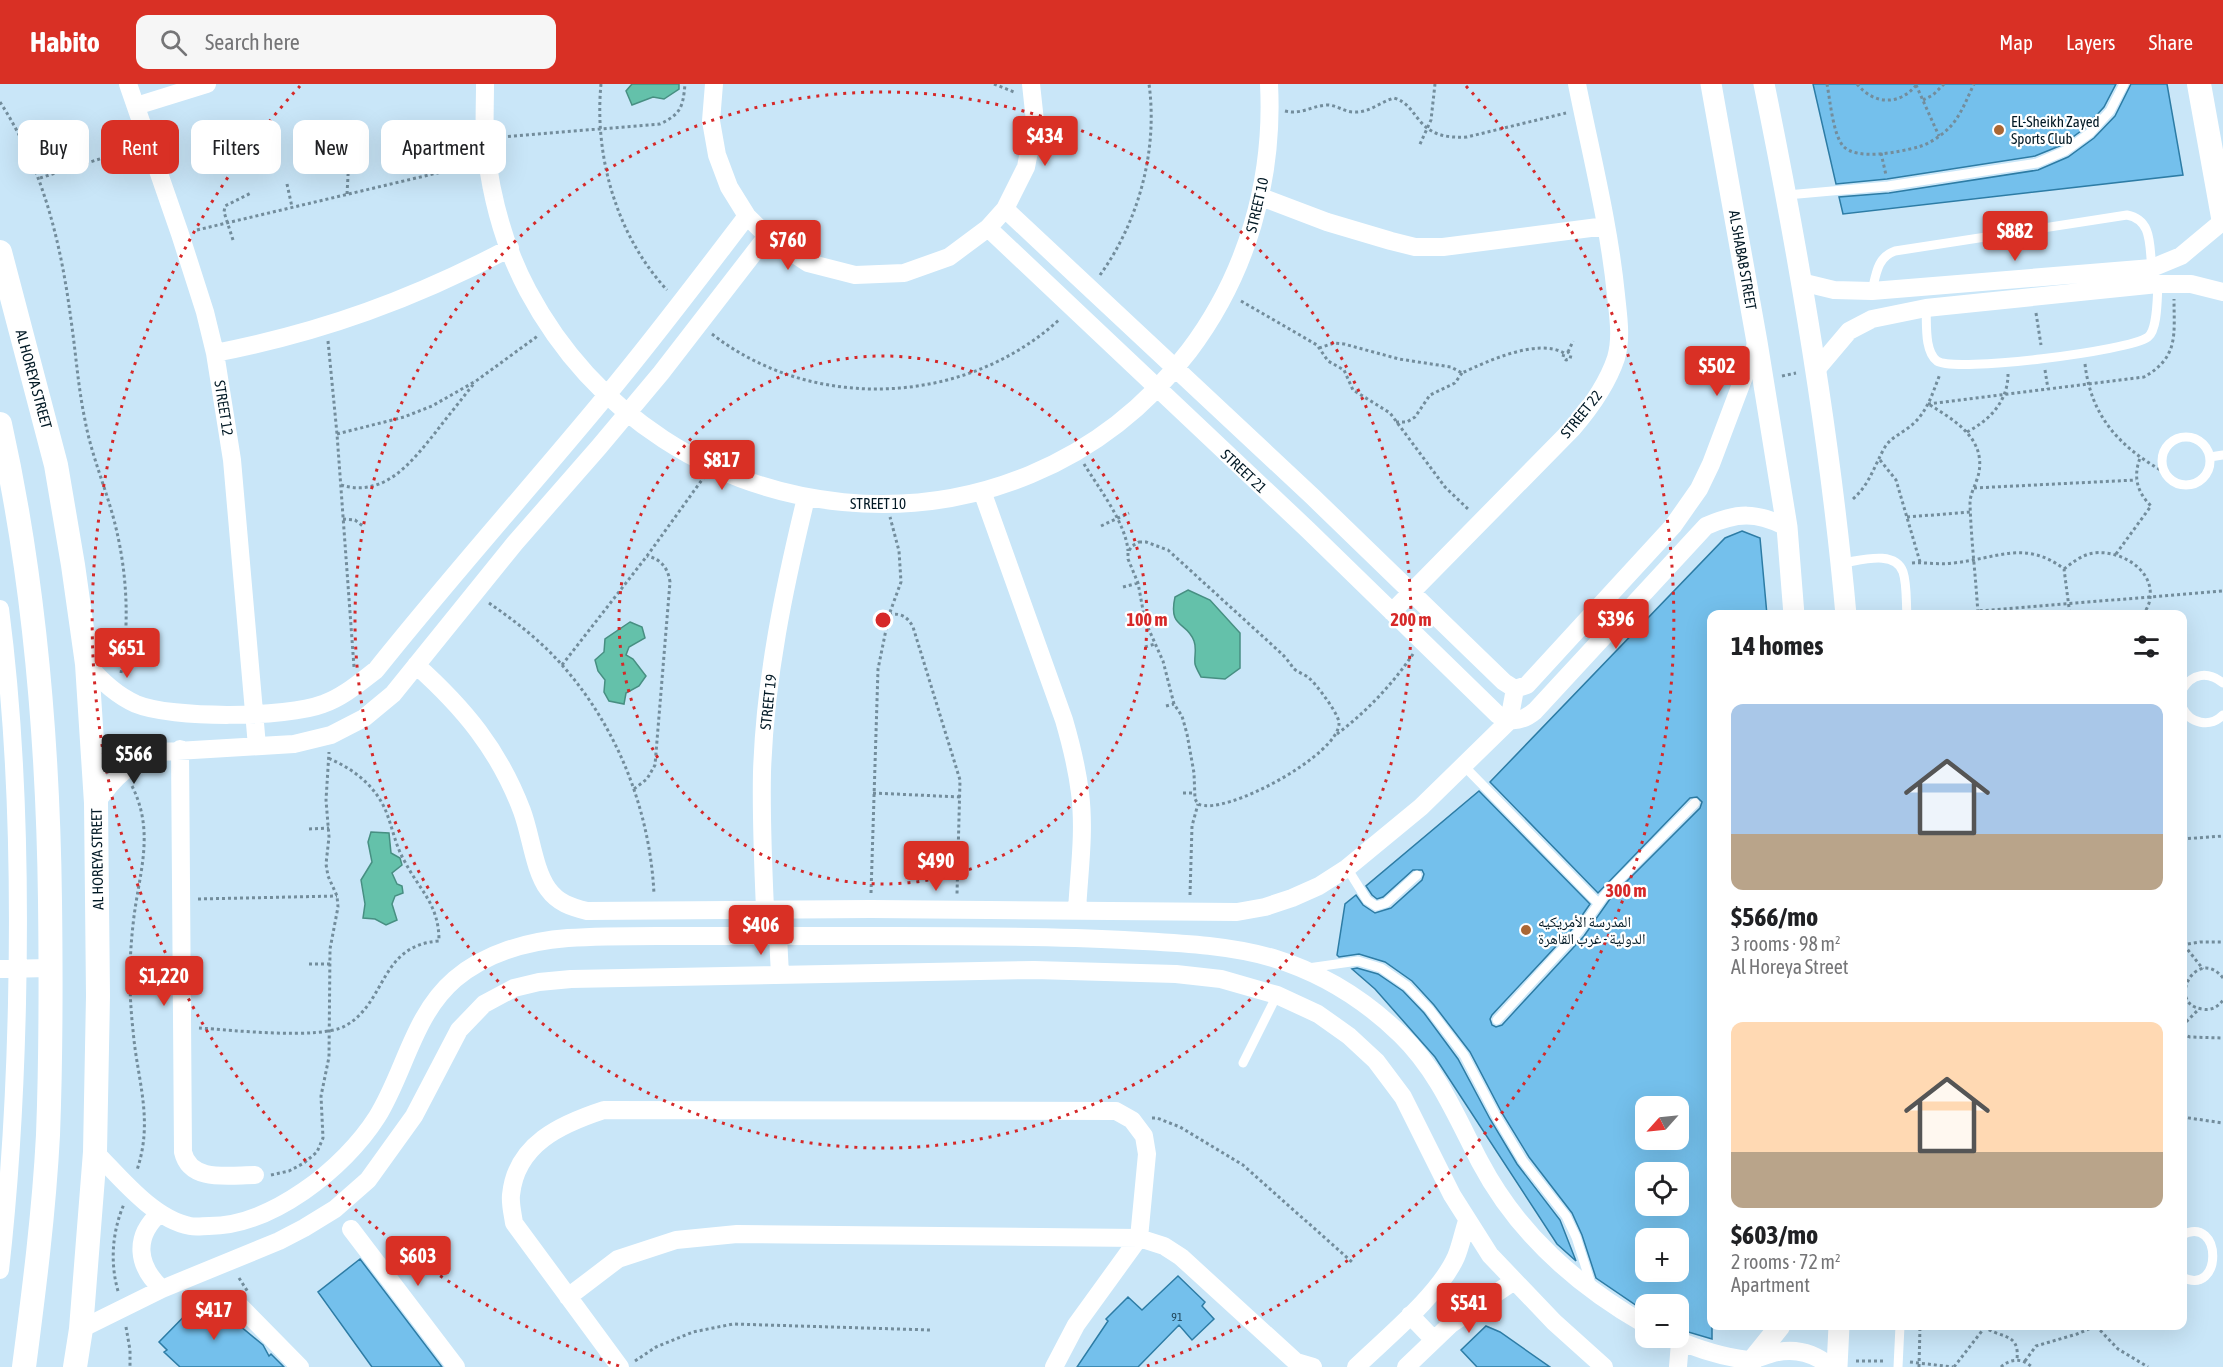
<!DOCTYPE html>
<meta charset="utf-8">
<style>
:root{--surface:#fff;--page:#f6f6f6;--text:#202124;--muted:#757577;--accent:#d93025}
body{margin:0;font-family:"Asap Condensed","Noto Naskh Arabic",sans-serif;background:var(--page);color:var(--text);height:100vh;display:flex;flex-direction:column;font-size:22px;white-space:nowrap}
*{box-sizing:border-box;margin:0}
p{font-size:20px;color:var(--muted)}
.icon{flex:none;width:33px;height:33px;fill:none;stroke:currentColor;stroke-width:2;stroke-linecap:round;stroke-linejoin:round}
.map{position:relative;flex:1;overflow:hidden}
.drawer{position:absolute;left:1707px;top:526px;width:480px;height:720px;display:flex;flex-direction:column;background:var(--surface);border-radius:12px;box-shadow:0 6px 24px #0002}
.drawer>*{flex:none}
.guide{position:absolute;left:18px;top:36px;width:570px;height:54px;display:flex;gap:12px}
.needle{width:39px;rotate:243deg}
.fabs{position:absolute;left:1635px;top:1012px;display:grid;gap:12px}
.fabs a{display:grid;place-items:center;width:54px;height:54px;border-radius:12px;background:var(--surface);box-shadow:0 6px 24px #0002;font-size:30px}
.price{position:absolute;translate:-50% -51px;padding:0 14px;border-radius:6px;background:var(--accent);color:#fff;font-size:20px;line-height:39px;filter:drop-shadow(0 2px 3px #0008)}
.price::after{content:'';position:absolute;left:50%;top:36px;width:18px;height:14px;margin-left:-9px;background:inherit;clip-path:polygon(0 0,100% 0,50% 100%)}
.price.on{background:#222;color:#fff}
ul{padding:0;list-style:none}
li{display:grid;align-content:center;gap:12px;height:318px;padding:0 24px}
li span{display:grid;place-items:center;height:186px;border-radius:12px;color:#555}
li>.icon{margin-inline-start:auto}
span .icon{width:108px;height:108px;fill:#fffc;stroke-width:1}
li b{font-size:26px}
h2{display:flex;justify-content:space-between;align-items:center;height:72px;padding:0 24px;font-size:26px}
.pill{padding:0 21px;border-radius:12px;background:var(--surface);box-shadow:0 6px 24px #0002;font-size:21px;line-height:54px}
.pill.on{background:var(--accent);color:#fff}
header{display:flex;align-items:center;gap:36px;box-sizing:border-box;height:84px;padding:0 30px;background:var(--accent);color:#fff}
header strong{font-size:28px}
nav{display:flex;gap:33px;margin-inline-start:auto;font-size:21px}
.search{width:420px;height:54px;background:var(--page);display:flex;align-items:center;gap:15px;box-sizing:border-box;padding:0 21px;border-radius:12px;color:var(--muted);font-size:22px}
.map>svg:first-child{display:block}
</style>
<header>
<strong>Habito</strong>
<div class="search"><svg class="icon" aria-label="search" viewBox="0 0 24 24"><circle cx="10" cy="10" r="6"/><path d="M15 15l6 6"/></svg>Search here</div>
<nav><a>Map</a><a>Layers</a><a>Share</a></nav>
</header>
<div class="map">
<svg width="2223" height="1283" viewBox="0 0 2223 1283">
<rect width="100%" height="100%" fill="#c9e6f8"/>
<path fill="#64c1aa" stroke="#478f82" stroke-width="1.5" d="M 632,0 L 679,0 L 679,5 L 664,15 L 653,13 L 632,21 L 626,7 Z
M 1188,506 L 1210,516 L 1240,549 L 1240,584 L 1225,595 L 1201,593 C 1199,589 1196,584 1195,580 C 1194,572 1197,565 1194,557 C 1187,537 1168,545 1175,513 Z
M 630,538 L 642,543 L 645,554 L 629,563 L 626,571 L 633,575 L 646,592 L 639,602 L 626,609 L 624,620 L 609,617 L 604,608 L 605,596 L 598,587 L 595,576 L 604,568 L 605,555 Z
M 371,748 L 389,749 L 391,769 L 400,774 L 402,781 L 392,789 L 397,800 L 402,802 L 403,809 L 395,812 L 392,820 L 397,836 L 386,841 L 375,835 L 363,834 L 365,820 L 361,796 L 372,778 L 368,758 Z"/>
<path fill="#74c0ec" stroke="#2d7ca5" stroke-width="1.5" fill-rule="evenodd" d="M 1813,0 L 2116,0 L 2104,23 L 2085,44 L 2062,61 L 2035,72 L 1887,95 L 1836,100 Z
M 2131,0 L 2167,0 L 2183,91 L 1843,130 L 1839,113 L 1889,109 L 2038,86 L 2068,73 L 2094,54 L 2115,32 Z
M 1742,447 L 1760,454 L 1767,531 L 1712,531 L 1712,1255 L 1678,1245 L 1678,1221 L 1646,1221 L 1646,1228 L 1596,1194 L 1582,1151 L 1572,1129 L 1529,1073 L 1502,1029 L 1470,968 L 1434,921 L 1412,897 L 1385,878 L 1359,870 L 1339,873 L 1337,871 L 1345,820 L 1356,811 L 1363,821 L 1375,829 L 1391,824 L 1422,796 L 1424,790 L 1422,786 L 1413,786 L 1383,813 L 1377,815 L 1372,811 L 1366,802 L 1479,707 L 1590,820 L 1574,843 L 1492,931 L 1490,935 L 1492,941 L 1496,943 L 1502,941 L 1584,852 L 1612,812 L 1700,724 L 1702,718 L 1697,713 L 1690,714 L 1598,809 L 1490,698 L 1725,454 ZM 1646,1023 L 1678,1023 L 1678,1056 L 1646,1056 ZM 1646,1089 L 1678,1089 L 1678,1122 L 1646,1122 ZM 1646,1155 L 1678,1155 L 1678,1188 L 1646,1188 Z
M 1357,884 L 1378,890 L 1403,907 L 1424,929 L 1458,975 L 1490,1035 L 1517,1080 L 1560,1136 L 1576,1177 L 1557,1160 L 1435,973 L 1375,905 L 1352,885 Z
M 360,1175 L 442,1283 L 372,1283 L 318,1208 Z
M 1178,1192 L 1205,1218 L 1202,1222 L 1214,1235 L 1192,1256 L 1179,1241 L 1138,1283 L 1077,1283 L 1108,1237 L 1106,1235 L 1128,1213 L 1142,1226 Z
M 204,1212 L 263,1261 L 269,1272 L 271,1270 L 284,1283 L 180,1283 L 164,1268 L 167,1266 L 159,1258 Z
M 1486,1242 L 1500,1248 L 1550,1283 L 1477,1283 L 1461,1266 Z"/>
<g fill="none" stroke-linecap="round" stroke-linejoin="round">
<path stroke="#738d9c" stroke-width="3" stroke-dasharray="3 3" stroke-linecap="butt" d="M 601,0 C 594,73 617,152 667,206
M 994,0 L 1014,8
M 1827,0 C 1830,16 1833,50 1843,62 C 1857,77 1899,68 1918,63 C 1929,60 1941,52 1949,44 C 1961,32 1967,14 1974,0
M 1857,0 C 1874,21 1900,22 1917,0
M 1916,1 L 1939,52
M 1923,16 L 1933,11 L 1944,0
M 0,18 C 43,84 61,159 71,236 C 76,270 78,303 85,336 C 91,370 105,402 114,436 C 127,486 130,538 121,589
M 1285,27 C 1301,31 1311,22 1327,21 C 1337,21 1344,28 1354,28 C 1369,29 1380,18 1394,14 C 1407,18 1411,26 1419,36 C 1432,52 1448,54 1467,53 L 1566,29
M 502,53 L 660,40 C 681,30 683,23 685,0
M 1420,60 L 1431,36 L 1435,0
M 1881,69 L 1886,91
M 40,94 L 134,64
M 287,100 L 292,123
M 347,110 L 349,74
M 197,146 L 471,81
M 233,156 L 224,128 L 225,122 L 251,109
M 1100,191 C 1139,137 1158,66 1149,0
M 1241,217 L 1317,261 L 1328,277 L 1344,286 L 1353,306 L 1390,329 L 1445,403 L 1469,426
M 2036,229 L 2041,261
M 712,250 C 813,329 966,322 1060,235
M 328,257 L 337,350 L 354,583
M 1319,264 L 1334,259 L 1344,260 L 1399,275 L 1451,283 L 1462,289 C 1488,277 1537,254 1564,269 L 1568,268 L 1571,271 L 1570,275 L 1566,276 L 1563,273 L 1564,269
M 1568,268 L 1573,257
M 2085,280 C 2091,333 2120,363 2164,388
M 2045,286 L 2048,305
M 1782,292 L 1796,289
M 1928,320 L 2144,293 C 2179,273 2174,251 2174,215
M 1930,321 C 1954,336 1985,354 1979,388 C 1977,399 1970,409 1970,419 C 1971,456 1976,494 1978,531
M 1396,338 L 1407,338 L 1415,333 L 1430,311 L 1455,299 L 1462,289
M 1967,348 C 1990,336 2008,317 2008,290
M 337,350 L 404,333 L 432,322 L 476,297 L 539,251
M 1880,376 L 1896,396 L 1920,478
M 1084,380 C 1098,403 1126,439 1128,467
M 341,401 C 384,414 411,379 435,349 C 448,332 462,315 475,298
M 1974,404 L 2136,396
M 1853,415 C 1870,400 1874,382 1885,363 C 1892,352 1905,348 1914,339 C 1928,326 1933,308 1940,290
M 1907,433 L 1971,428
M 343,435 L 355,436 L 364,443
M 1101,442 L 1129,429
M 1139,458 L 1146,458 L 1168,466 L 1282,570 C 1286,574 1290,579 1293,584 C 1297,588 1304,590 1309,594 C 1316,600 1339,630 1339,639 C 1340,670 1225,733 1198,720 L 1195,715 L 1194,689 L 1187,650 L 1182,632 L 1174,620 L 1163,577 L 1145,537 L 1138,499 L 1128,475 L 1128,468 L 1132,462 Z
M 2116,470 L 2151,422 C 2137,408 2133,393 2140,374
M 1912,479 C 1926,478 1939,481 1953,479 C 1996,475 2025,455 2064,485 L 2070,531
M 2064,485 C 2072,479 2079,473 2089,470 C 2114,463 2154,483 2150,513 C 2150,520 2146,526 2143,531
M 1123,503 L 1138,499
M 489,519 C 515,537 541,557 562,581 C 618,644 650,727 654,810
M 889,531 C 900,528 908,533 913,543 L 960,696 L 957,810
M 1950,531 L 1978,527 L 2223,507
M 1145,563 L 1155,560
M 562,581 L 647,472 L 704,393
M 1166,622 L 1174,620
M 1337,650 C 1366,628 1392,601 1413,570
M 132,702 C 156,750 138,791 133,841 C 129,876 129,911 133,946 C 137,996 154,1035 137,1086
M 634,705 L 647,695 L 655,681 L 670,498 C 668,484 661,475 647,472
M 873,709 L 960,713
M 1183,709 L 1195,709
M 309,745 L 329,744
M 2182,755 L 2223,752
M 871,809 L 878,585 L 889,531 L 901,498 L 899,467 L 890,433
M 1190,811 L 1192,742 L 1198,720
M 198,815 L 337,812
M 2182,861 L 2200,858 L 2223,858
M 2184,861 L 2203,885
M 309,880 L 330,880
M 2223,894 C 2197,861 2165,920 2202,925 C 2211,927 2218,923 2223,916
M 2182,942 L 2199,925
M 199,944 C 232,946 319,956 345,942 C 387,919 379,861 439,857 C 439,820 420,807 405,778 C 396,763 393,746 387,730 C 377,703 354,685 328,674
M 2182,950 L 2190,953 L 2223,954
M 2182,1033 L 2223,1039
M 1152,1034 L 1157,1034 L 1180,1043 L 1243,1081 L 1352,1178
M 271,1091 L 289,1087 L 304,1079 L 317,1068 L 323,1054 L 321,1012 L 329,973 L 330,865 L 338,823 L 337,812 L 328,792 L 326,780 L 329,753 L 326,716 L 329,668
M 239,1194 L 248,1208
M 118,1207 C 110,1179 112,1148 124,1120
M 211,1208 L 222,1223 L 225,1222
M 1984,1242 C 1998,1255 2020,1247 2017,1275
M 2096,1242 L 2118,1265 L 2148,1283
M 126,1243 L 130,1266 L 130,1283
M 635,1277 L 656,1263 L 693,1248 L 733,1240 L 931,1246
M 1856,1277 L 1885,1277
M 2025,1277 L 2036,1262 L 2077,1250 L 2096,1242
M 1910,1278 L 1953,1283
M 1919,1283 L 1920,1242
M 1954,1283 L 1985,1243
M 2001,1283 C 2011,1274 2022,1274 2032,1283"/>
<path stroke="#fff" stroke-width="9" d="M 1787,111 L 1888,102 L 2037,79 L 2065,67 L 2090,49 L 2110,27 L 2124,0
M 1872,207 C 1876,191 1877,173 1895,167 L 2127,131 C 2153,136 2149,162 2152,184
M 1926,224 C 1927,239 1924,267 1937,277 C 1954,289 2130,267 2148,253 C 2158,245 2157,213 2158,200
M2162 377a24 24 0 1 1 48 0a24 24 0 1 1-48 0Z
M 2210,373 L 2223,371
M 1842,479 C 1859,477 1895,465 1903,488 C 1907,500 1906,518 1907,531
M 2182,606 C 2192,589 2208,587 2223,599
M 2182,623 C 2190,640 2210,644 2223,631
M 1464,682 L 1598,819
M 1347,784 L 1367,816 L 1376,822 L 1386,819 L 1417,791
M 1308,884 L 1358,877 L 1381,884 L 1407,902 L 1429,925 L 1464,971 L 1496,1032 L 1523,1077 L 1566,1132 L 1576,1153 L 1592,1203
M 1497,936 L 1579,847 L 1607,808 L 1695,719
M 1243,979 L 1277,911
M 2182,1151 C 2223,1130 2223,1214 2182,1193
M 1898,1283 L 1900,1242"/>
<path stroke="#fff" stroke-width="18" d="M 128,0 L 180,150 L 205,228 L 215,269 L 232,376 L 257,662
M 485,0 C 485,19 484,39 485,58 C 490,109 504,162 528,207 C 663,459 1013,498 1189,267 C 1247,190 1274,96 1269,0
M 714,0 L 711,37 L 717,71 L 729,103 L 747,132 L 767,152 L 808,179 L 855,191 L 904,189 L 949,173 L 988,144 L 1005,125 L 1026,83 L 1035,37 L 1031,0
M 136,22 L 207,0
M 1261,113 L 1327,138 L 1391,157 L 1415,163 L 1443,163 L 1606,142
M 1005,125 L 1313,413 L 1504,598 L 1515,605 L 1527,601 L 1673,442 L 1699,405 L 1711,380 L 1757,258
M 988,144 L 1308,446 L 1498,631 C 1512,640 1523,637 1535,627 L 1706,442 C 1738,428 1756,428 1787,443
M 1801,198 L 1834,206 L 1872,207 L 2152,184 L 2181,172 L 2223,137
M 215,269 C 323,248 413,215 510,164
M 1816,286 L 1849,247 L 1872,235 L 1926,224 L 2158,200 L 2191,200 L 2223,208
M 982,407 L 1064,636 C 1071,660 1077,684 1080,709 C 1085,748 1079,788 1077,827
M 0,525 C 17,655 20,787 17,919 C 15,1009 10,1098 0,1186
M 1392,528 L 1573,344 C 1591,323 1607,301 1616,274 C 1622,254 1618,231 1616,211 C 1609,140 1591,70 1577,0
M 87,580 C 101,597 116,611 136,620 C 172,635 286,634 323,620 C 343,613 359,599 376,586 C 451,492 531,403 607,311 C 656,252 701,192 747,132
M 416,581 C 464,624 499,666 522,727 C 531,751 534,786 548,805 C 558,819 571,823 587,827 L 871,825 L 1237,828 L 1265,823 L 1292,814 L 1319,802 L 1347,784 L 1421,723 L 1509,637 L 1515,605
M 180,665 L 183,1068 C 190,1099 230,1091 255,1091
M 96,719 C 115,692 129,679 160,668 L 294,660 L 331,651 L 364,634 L 393,610 L 515,459 L 599,363 L 661,289 L 767,152
M 765,825 C 763,780 761,734 762,688 C 765,595 784,504 806,414
M 778,852 L 780,891
M 0,885 L 51,884
M 95,1068 C 120,1093 153,1135 190,1142 C 196,1143 203,1142 209,1142 C 271,1142 344,1085 377,1033 C 405,988 413,931 455,895 C 486,869 528,857 568,854 C 612,851 656,852 700,852 C 766,852 832,852 898,852 C 973,852 1048,852 1124,856 C 1174,859 1224,860 1273,874 C 1322,889 1364,915 1401,951 C 1438,987 1457,1034 1480,1078 C 1518,1150 1576,1201 1646,1241
M 160,1129 C 133,1153 137,1182 162,1205
M 351,1145 L 456,1283
M 568,1213 L 618,1175 L 676,1156 L 737,1150 L 1139,1154 L 1164,1162 L 1181,1173 L 1296,1278 L 1313,1283
M 241,1223 L 300,1283
M 1410,1231 L 1434,1256
M 81,1245 L 162,1205 L 279,1157 L 304,1144 L 335,1125 L 368,1096 L 414,1032 L 459,946 L 484,920 L 514,904 L 539,898 L 571,895 L 1034,886 L 1176,890 L 1221,895 L 1277,911 L 1318,930 L 1349,952 L 1376,977 L 1403,1013 L 1452,1111 L 1490,1171 L 1554,1238 L 1604,1283
M 1672,1254 C 1695,1264 1723,1273 1748,1276 C 1755,1276 1763,1272 1770,1270 C 1793,1263 1813,1268 1831,1283
M 620,1283 L 514,1139 C 513,1131 510,1120 511,1111 C 516,1060 561,1040 604,1026 L 1116,1027 L 1132,1036 L 1144,1052 L 1147,1070 L 1139,1154 L 1076,1241 L 1054,1283
M 1356,1283 C 1387,1253 1439,1211 1456,1173 C 1461,1161 1463,1149 1467,1137
M 1406,1283 L 1451,1240 L 1514,1197
M 1678,1283 L 1680,1258"/>
<path stroke="#fff" stroke-width="21" d="M 1711,0 L 1757,258 L 1787,443 L 1794,531
M 1764,0 C 1800,176 1830,352 1846,531
M 1747,1283 L 1780,1242
M 1837,1283 L 1839,1242"/>
<path stroke="#fff" stroke-width="24" d="M 2199,0 L 2223,133
M 0,168 L 56,381 L 73,481 L 87,580 L 96,719 L 98,912 L 95,1068 L 81,1245 L 75,1283
M 0,340 C 35,497 48,657 50,817 C 51,895 51,973 48,1051 C 44,1128 34,1206 24,1283"/>
</g>
<g fill="none" stroke="#d62828" stroke-width="3" stroke-dasharray="3 6">
<circle cx="883" cy="536" r="264"/>
<circle cx="883" cy="536" r="528"/>
<path d="M619 1282A791 791 0 0 1 300 2M1466 2A791 791 0 0 1 1147 1282"/>
</g>
<g fill="#aa6734" stroke="#fff" stroke-width="2">
<circle cx="1999" cy="46" r="6"/>
<circle cx="1526" cy="846" r="6"/>
</g>
<g text-anchor="middle" dominant-baseline="central" stroke-width="4.5" stroke-linejoin="round" paint-order="stroke">
<g font-size="12" fill="#1e4357">
<text x="1177" y="1233">91</text>
</g>
<g font-size="15" fill="#021925" stroke="#fff" text-anchor="start">
<text x="2011" y="37">EL-Sheikh Zayed<tspan x="2011" dy="17">Sports Club</tspan></text>
<text x="1538" y="837">المدرسة الأمريكيه<tspan x="1538" dy="17">الدولية - غرب القاهرة</tspan></text>
</g>
<g font-size="15" fill="#021925" stroke="#fff">
<text transform="translate(1257 121) rotate(-77)">STREET 10</text>
<text transform="translate(1743 176) rotate(80)">AL SHABAB STREET</text>
<text transform="translate(34 295) rotate(75)">AL HOREYA STREET</text>
<text transform="translate(224 324) rotate(81)">STREET 12</text>
<text transform="translate(1581 330) rotate(-51)">STREET 22</text>
<text transform="translate(1244 387) rotate(43)">STREET 21</text>
<text x="878" y="419">STREET 10</text>
<text transform="translate(768 618) rotate(-84)">STREET 19</text>
<text transform="translate(97 775) rotate(-91)">AL HOREYA STREET</text>
</g>
</g>
<circle cx="883" cy="536" r="9" fill="#d62828" stroke="#fff" stroke-width="3"/>
<g font-size="18" text-anchor="middle" font-weight="bold" fill="#d62828" stroke="#fff" stroke-width="4.5" stroke-linejoin="round" paint-order="stroke">
<text x="1147" y="542">100 m</text>
<text x="1411" y="542">200 m</text>
<text x="1626" y="813">300 m</text>
</g>
</svg>
<div class="fabs">
<a><svg class="needle" viewBox="-14 -14 28 28"><path d="M0-13l5 13h-10z" fill="#e53935"/><path d="M0 13l5-13h-10z" fill="#757577"/></svg></a>
<a><svg class="icon" aria-label="locate" viewBox="0 0 24 24"><circle cx="12" cy="12" r="6"/><path d="M12 2v4M12 18v4M2 12h4M18 12h4"/></svg></a>
<a>+</a>
<a>−</a>
</div>
<b class="price" style="left:1045px;top:83px">$434</b>
<b class="price" style="left:2015px;top:178px">$882</b>
<b class="price" style="left:788px;top:187px">$760</b>
<b class="price" style="left:1717px;top:313px">$502</b>
<b class="price" style="left:722px;top:407px">$817</b>
<b class="price" style="left:1616px;top:566px">$396</b>
<b class="price" style="left:127px;top:595px">$651</b>
<b class="price on" style="left:134px;top:701px">$566</b>
<b class="price" style="left:936px;top:808px">$490</b>
<b class="price" style="left:761px;top:872px">$406</b>
<b class="price" style="left:164px;top:923px">$1,220</b>
<b class="price" style="left:418px;top:1203px">$603</b>
<b class="price" style="left:1469px;top:1250px">$541</b>
<b class="price" style="left:214px;top:1257px">$417</b>
<div class="guide">
<a class="pill">Buy</a>
<a class="pill on">Rent</a>
<a class="pill">Filters</a>
<a class="pill">New</a>
<a class="pill">Apartment</a>
</div>
<section class="drawer">
<h2>14 homes<svg class="icon" aria-label="filters" viewBox="0 0 24 24"><path d="M4 7h16M4 17h16"/><circle cx="9" cy="7" r="2"/><circle cx="15" cy="17" r="2"/></svg></h2>
<ul>
<li><span style="background:linear-gradient(#a9c7e8 70%,#b9a48a 0)"><svg class="icon" aria-label="home" viewBox="0 0 24 24"><path d="M3 11l9-7 9 7M6 9v11h12V9"/></svg></span><div><b>$566/mo</b><p>3 rooms · 98 m²</p><p>Al Horeya Street</p></div></li>
<li><span style="background:linear-gradient(#ffd9b3 70%,#b9a48a 0)"><svg class="icon" aria-label="home" viewBox="0 0 24 24"><path d="M3 11l9-7 9 7M6 9v11h12V9"/></svg></span><div><b>$603/mo</b><p>2 rooms · 72 m²</p><p>Apartment</p></div></li>
</ul>
</section>
</div>
